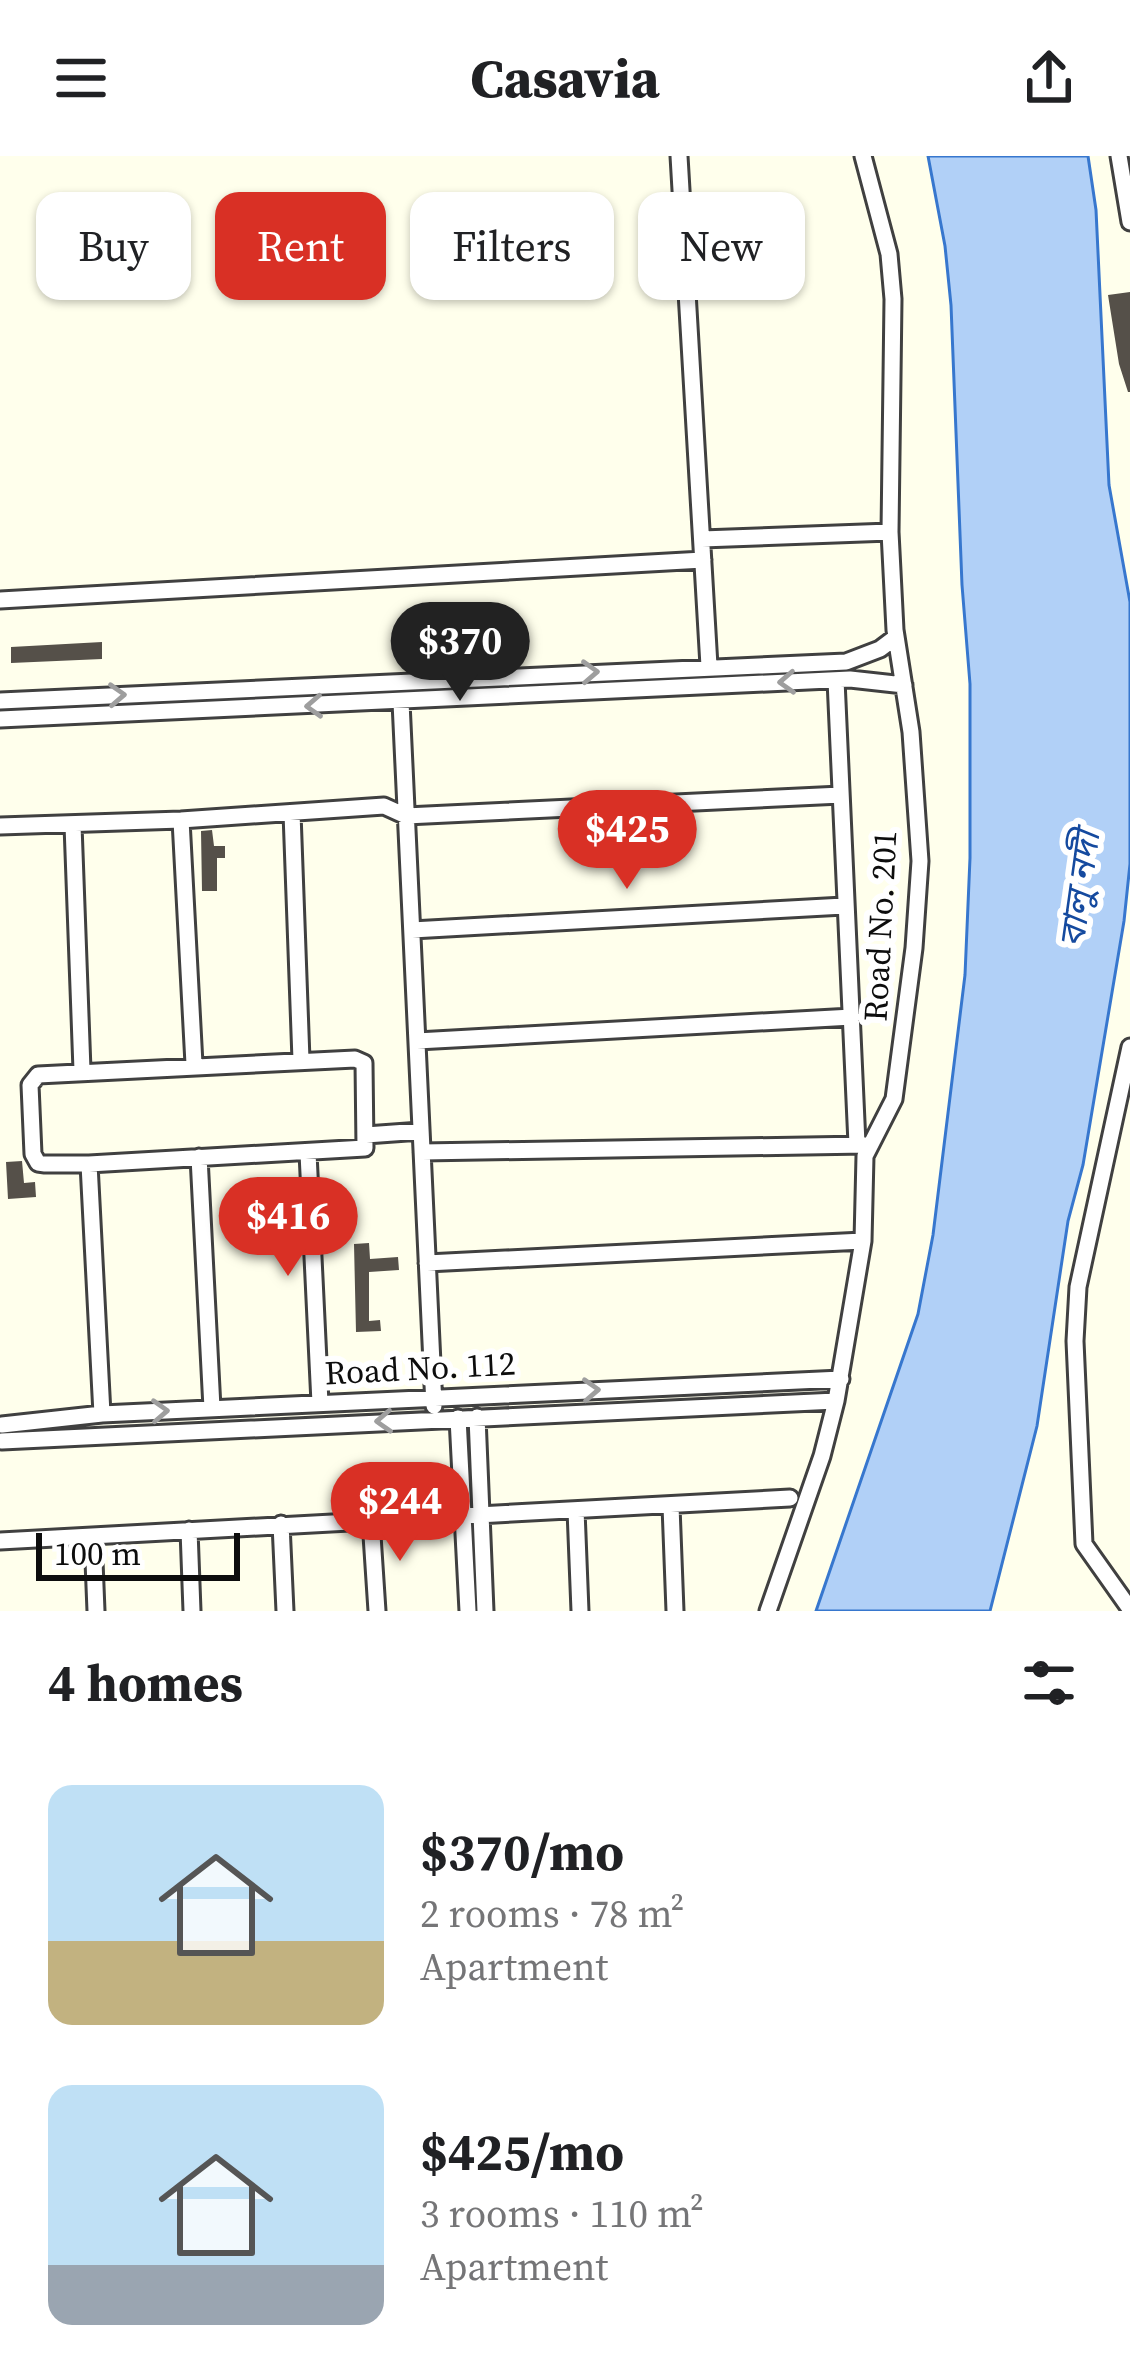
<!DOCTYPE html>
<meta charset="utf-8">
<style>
:root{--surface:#fff;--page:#f2f2f2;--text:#202124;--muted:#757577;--accent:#d93025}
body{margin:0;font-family:"Source Serif 4","Noto Sans Bengali",serif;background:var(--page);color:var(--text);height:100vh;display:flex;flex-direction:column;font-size:45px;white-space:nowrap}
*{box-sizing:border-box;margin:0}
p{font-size:39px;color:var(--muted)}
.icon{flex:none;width:66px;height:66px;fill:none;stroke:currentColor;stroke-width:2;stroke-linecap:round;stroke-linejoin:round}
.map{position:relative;height:1455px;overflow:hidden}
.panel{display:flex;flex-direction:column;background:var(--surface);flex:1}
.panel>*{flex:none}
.hud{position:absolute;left:36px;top:36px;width:1059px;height:108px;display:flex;gap:24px}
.scale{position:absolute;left:36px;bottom:30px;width:204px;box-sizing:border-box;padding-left:12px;border:6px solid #0d0d0d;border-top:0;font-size:33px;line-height:42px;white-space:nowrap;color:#0d0d0d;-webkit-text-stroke:9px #fff;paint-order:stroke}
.price{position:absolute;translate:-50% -102px;padding:0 27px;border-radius:42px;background:var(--accent);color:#fff;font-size:39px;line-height:78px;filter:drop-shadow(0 3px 6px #0008)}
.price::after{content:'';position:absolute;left:50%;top:72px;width:36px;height:27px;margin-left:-18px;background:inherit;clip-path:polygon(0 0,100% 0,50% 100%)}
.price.on{background:#222;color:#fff}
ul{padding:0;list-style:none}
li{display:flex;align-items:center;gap:36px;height:300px;padding:0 48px}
li span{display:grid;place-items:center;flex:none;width:336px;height:240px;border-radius:24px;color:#555}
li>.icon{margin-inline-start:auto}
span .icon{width:144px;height:144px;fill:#fffc;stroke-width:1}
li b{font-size:51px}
h2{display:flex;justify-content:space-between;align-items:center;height:144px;padding:0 48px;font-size:51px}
.pill{padding:0 42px;border-radius:24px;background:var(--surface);box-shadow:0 3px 9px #0004;font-size:42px;line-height:108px}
.pill.on{background:var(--accent);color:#fff}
header{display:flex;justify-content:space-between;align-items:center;height:156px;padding:0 48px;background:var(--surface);font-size:54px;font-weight:800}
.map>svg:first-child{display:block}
</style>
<header><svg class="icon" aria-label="menu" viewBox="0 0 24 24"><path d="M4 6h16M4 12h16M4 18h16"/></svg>Casavia<svg class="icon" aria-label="share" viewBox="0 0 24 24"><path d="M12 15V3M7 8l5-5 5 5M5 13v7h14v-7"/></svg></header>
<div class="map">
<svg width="1130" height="1455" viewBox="0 0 1130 1455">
<rect width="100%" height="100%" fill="#ffffec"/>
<path fill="#b1d0f7" stroke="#3777ce" stroke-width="3" d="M 928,0 L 1088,0 L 1096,54 L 1109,329 L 1130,446 L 1130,708 L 1124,765 L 1083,1009 L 1068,1065 L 1037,1270 L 990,1455 L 816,1455 L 918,1158 L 933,1079 L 965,819 L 970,702 L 970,528 L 962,429 L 951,149 L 945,90 Z"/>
<path fill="#555049" d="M 1130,136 L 1130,236 L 1128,236 L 1119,208 L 1108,139 Z
M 102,486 L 102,503 L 11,507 L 11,491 Z
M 212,674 L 214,690 L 225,690 L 225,702 L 217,702 L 217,735 L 202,735 L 201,675 Z
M 22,1005 L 24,1027 L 35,1026 L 36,1041 L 8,1043 L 6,1006 Z
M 369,1087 L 370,1103 L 398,1101 L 399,1114 L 369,1116 L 369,1165 L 380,1164 L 381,1175 L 356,1176 L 354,1088 Z"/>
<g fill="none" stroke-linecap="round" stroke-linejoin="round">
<defs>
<path id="minor" d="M 679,0 L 709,510
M 1119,0 L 1130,66
M 702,383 L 890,376
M 0,444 L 703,404
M 836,524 L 857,988
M 0,545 L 846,506 L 880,493 L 896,481
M 401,546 L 434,1250
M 0,563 L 850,523 L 904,529
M 292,657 L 301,904
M 181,664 L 194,908
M 73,669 L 82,914
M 0,670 L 181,664 L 384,650 L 406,660 L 841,639
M 412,774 L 844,750
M 417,885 L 852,861
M 1130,891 L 1078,1131 L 1075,1185 L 1084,1388 L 1130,1453
M 355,903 L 364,907 L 365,992 L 89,1008 L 45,1008 L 38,1007 L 33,998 L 30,929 L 38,919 Z
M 366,979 L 421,975
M 422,996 L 865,989
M 308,997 L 320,1247
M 199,1001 L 212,1252
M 89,1008 L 102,1258
M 427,1107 L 863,1085
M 477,1261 L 485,1455
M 458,1262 L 468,1455
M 2,1269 L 102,1258 L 841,1223
M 2,1285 L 836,1245
M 671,1350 L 675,1455
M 576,1354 L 580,1455
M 371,1364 L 377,1455
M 281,1368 L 285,1455
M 189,1374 L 192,1455
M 93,1380 L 96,1455
M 0,1385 L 790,1342
M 768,1455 L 822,1300 L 836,1245 L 863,1085 L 865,1000 L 894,943 L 914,792 L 920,705 L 911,576 L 895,474 L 890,376 L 893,143 L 889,98 L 863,0"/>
</defs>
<use href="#minor" stroke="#404040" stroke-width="21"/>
<use href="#minor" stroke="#fff" stroke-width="15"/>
</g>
<defs><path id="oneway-chevron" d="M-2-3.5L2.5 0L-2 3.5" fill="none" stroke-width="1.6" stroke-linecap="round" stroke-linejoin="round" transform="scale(3)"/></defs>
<g stroke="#9e9e9e">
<use href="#oneway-chevron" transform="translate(590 516) rotate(-3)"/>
<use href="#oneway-chevron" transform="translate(787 526) rotate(177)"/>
<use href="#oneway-chevron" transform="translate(117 539) rotate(-3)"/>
<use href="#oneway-chevron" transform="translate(314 550) rotate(177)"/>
<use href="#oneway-chevron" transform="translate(591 1234) rotate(-3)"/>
<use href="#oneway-chevron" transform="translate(160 1255) rotate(-3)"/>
<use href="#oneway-chevron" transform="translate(384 1265) rotate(177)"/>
</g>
<g text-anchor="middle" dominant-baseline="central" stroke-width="12" stroke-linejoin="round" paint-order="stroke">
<g font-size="33" fill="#0d0d0d" stroke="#fff">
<text transform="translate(880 770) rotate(-87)">Road No. 201</text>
<text transform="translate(420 1212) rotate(-3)">Road No. 112</text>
</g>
<g font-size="36" font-style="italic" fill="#154a9f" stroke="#fff">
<text transform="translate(1079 733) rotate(-82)">বালু নদী</text>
</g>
</g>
</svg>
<div class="scale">100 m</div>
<b class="price on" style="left:460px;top:548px">$370</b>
<b class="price" style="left:627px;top:736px">$425</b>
<b class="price" style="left:288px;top:1123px">$416</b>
<b class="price" style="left:400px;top:1408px">$244</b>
<div class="hud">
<a class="pill">Buy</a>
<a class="pill on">Rent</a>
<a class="pill">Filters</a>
<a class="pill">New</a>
</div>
</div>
<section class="panel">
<h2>4 homes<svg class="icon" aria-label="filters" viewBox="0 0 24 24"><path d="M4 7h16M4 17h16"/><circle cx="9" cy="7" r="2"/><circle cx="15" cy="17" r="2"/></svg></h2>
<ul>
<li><span style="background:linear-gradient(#bfe0f5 65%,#c2b280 0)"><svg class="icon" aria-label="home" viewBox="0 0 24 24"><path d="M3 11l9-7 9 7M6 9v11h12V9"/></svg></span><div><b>$370/mo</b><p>2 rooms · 78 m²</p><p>Apartment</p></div></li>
<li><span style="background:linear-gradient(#bfe0f5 75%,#9aa5b1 0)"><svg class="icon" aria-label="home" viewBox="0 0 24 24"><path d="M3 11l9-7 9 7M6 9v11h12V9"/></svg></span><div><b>$425/mo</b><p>3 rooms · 110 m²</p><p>Apartment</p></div></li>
</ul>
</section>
